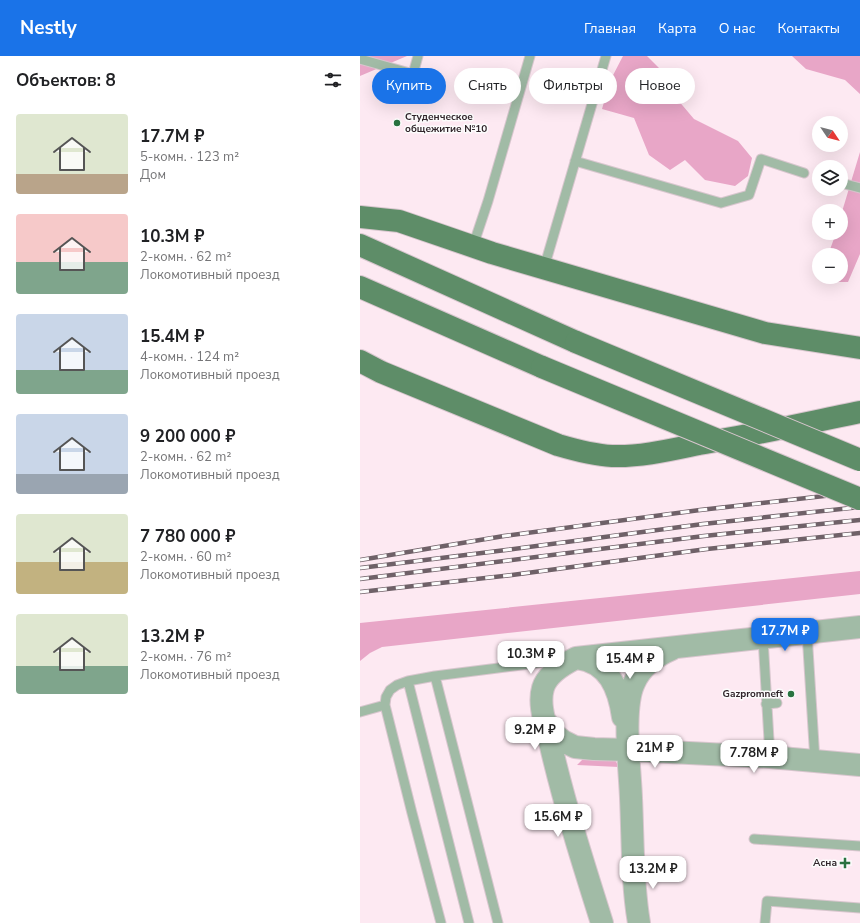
<!DOCTYPE html>
<html lang="ru">
<meta charset="utf-8">
<style>
:root{--surface:#fff;--page:#f2f2f2;--text:#202124;--muted:#757577;--accent:#1a73e8}
body{margin:0;font-family:"Nunito Sans",sans-serif;background:var(--page);color:var(--text);height:100vh;display:flex;flex-direction:column;font-size:15px;white-space:nowrap}
*{box-sizing:border-box;margin:0}
p{font-size:13px;color:var(--muted)}
.icon{flex:none;width:22px;height:22px;fill:none;stroke:currentColor;stroke-width:2;stroke-linecap:round;stroke-linejoin:round}
.map{position:relative;flex:1;overflow:hidden}
.drawer{display:flex;flex-direction:column;background:var(--surface);width:360px}
.drawer>*{flex:none}
.hud{position:absolute;left:12px;top:12px;width:380px;height:36px;display:flex;gap:8px}
.needle{width:26px;rotate:125deg}
.controls{position:absolute;left:452px;top:60px;display:grid;gap:8px}
.controls a{display:grid;place-items:center;width:36px;height:36px;border-radius:50%;background:var(--surface);box-shadow:0 4px 16px #0002;font-size:20px}
.price{position:absolute;translate:-50% -34px;padding:0 9px;border-radius:8px;background:#fff;color:#222;font-size:13px;line-height:26px;filter:drop-shadow(0 1px 2px #0008)}
.price::after{content:'';position:absolute;left:50%;top:24px;width:12px;height:9px;margin-left:-6px;background:inherit;clip-path:polygon(0 0,100% 0,50% 100%)}
.price.active{background:var(--accent);color:#fff}
ul{padding:0;list-style:none}
li{display:flex;align-items:center;gap:12px;height:100px;padding:0 16px}
li span{display:grid;place-items:center;flex:none;width:112px;height:80px;border-radius:4px;color:#555}
li>.icon{margin-inline-start:auto}
span .icon{width:48px;height:48px;fill:#fffc;stroke-width:1}
li b{font-size:17px}
h2{display:flex;justify-content:space-between;align-items:center;height:48px;padding:0 16px;font-size:17px}
.chip{padding:0 14px;border-radius:18px;background:var(--surface);box-shadow:0 4px 16px #0002;font-size:14px;line-height:36px}
.chip.active{background:var(--accent);color:#fff}
header{display:flex;align-items:center;gap:24px;box-sizing:border-box;height:56px;padding:0 20px;background:var(--accent);color:#fff}
header strong{font-size:19px}
nav{display:flex;gap:22px;margin-inline-start:auto;font-size:14px}
main{display:flex;flex:1;min-height:0}
.map>svg:first-child{display:block}
</style>
<header>
<strong>Nestly</strong>
<nav><a>Главная</a><a>Карта</a><a>О нас</a><a>Контакты</a></nav>
</header>
<main>
<section class="drawer">
<h2>Объектов: 8<svg class="icon" aria-label="filters" viewBox="0 0 24 24"><path d="M4 7h16M4 17h16"/><circle cx="9" cy="7" r="2"/><circle cx="15" cy="17" r="2"/></svg></h2>
<ul>
<li><span style="background:linear-gradient(#dfe7d0 75%,#b9a48a 0)"><svg class="icon" aria-label="home" viewBox="0 0 24 24"><path d="M3 11l9-7 9 7M6 9v11h12V9"/></svg></span><div><b>17.7M ₽</b><p>5-комн. · 123 m²</p><p>Дом</p></div></li>
<li><span style="background:linear-gradient(#f6c9c9 60%,#7fa58c 0)"><svg class="icon" aria-label="home" viewBox="0 0 24 24"><path d="M3 11l9-7 9 7M6 9v11h12V9"/></svg></span><div><b>10.3M ₽</b><p>2-комн. · 62 m²</p><p>Локомотивный проезд</p></div></li>
<li><span style="background:linear-gradient(#c9d6e8 70%,#7fa58c 0)"><svg class="icon" aria-label="home" viewBox="0 0 24 24"><path d="M3 11l9-7 9 7M6 9v11h12V9"/></svg></span><div><b>15.4M ₽</b><p>4-комн. · 124 m²</p><p>Локомотивный проезд</p></div></li>
<li><span style="background:linear-gradient(#c9d6e8 75%,#9aa5b1 0)"><svg class="icon" aria-label="home" viewBox="0 0 24 24"><path d="M3 11l9-7 9 7M6 9v11h12V9"/></svg></span><div><b>9 200 000 ₽</b><p>2-комн. · 62 m²</p><p>Локомотивный проезд</p></div></li>
<li><span style="background:linear-gradient(#dfe7d0 60%,#c2b280 0)"><svg class="icon" aria-label="home" viewBox="0 0 24 24"><path d="M3 11l9-7 9 7M6 9v11h12V9"/></svg></span><div><b>7 780 000 ₽</b><p>2-комн. · 60 m²</p><p>Локомотивный проезд</p></div></li>
<li><span style="background:linear-gradient(#dfe7d0 65%,#7fa58c 0)"><svg class="icon" aria-label="home" viewBox="0 0 24 24"><path d="M3 11l9-7 9 7M6 9v11h12V9"/></svg></span><div><b>13.2M ₽</b><p>2-комн. · 76 m²</p><p>Локомотивный проезд</p></div></li>
</ul>
</section>
<div class="map">
<svg width="500" height="867" viewBox="0 0 500 867">
<rect width="100%" height="100%" fill="#fde9f2"/>
<path fill="#e8a6c7" d="M 0,0 L 47,0 L 0,20 Z
M 263,0 L 287,0 L 304,17 L 312,37 L 334,63 L 378,85 L 392,102 L 388,120 L 375,130 L 345,124 L 325,104 L 310,114 L 289,99 L 274,62 L 242,53 L 250,25 Z
M 432,0 L 500,0 L 500,38 L 485,24 L 446,13 Z
M 500,96 L 500,198 L 488,226 L 471,226 L 468,221 L 481,221 L 481,199 L 468,199 L 476,177 L 481,177 L 481,159 Z
M 500,515 L 500,538 L 22,591 L 10,597 L 0,605 L 0,567 Z
M 224,702 L 255,704 L 259,711 L 217,709 Z"/>
<g fill="none" stroke-linecap="round" stroke-linejoin="round">
<defs>
<path id="service" d="M 0,3 L 53,18 L 58,0
M 215,105 L 361,147 L 389,139 L 401,103 L 444,117
M 481,127 L 500,132
M 113,190 L 128,145 L 170,0
M 184,212 L 246,0
M 447,577 L 455,705
M 403,582 L 410,701
M 75,620 L 138,867
M 48,625 L 109,867
M 406,648 L 417,647
M 0,656 L 25,649
M 394,783 L 500,790
M 81,867 L 52,757 L 25,649 L 26,641 L 30,634 L 37,629 L 48,625 L 75,620 L 201,604
M 405,867 L 407,845 L 500,852"/>
<path id="tertiary" d="M 217,602 C 249,606 259,633 263,661
M 186,666 L 194,678 L 203,685 L 215,691 L 234,693 L 269,694 L 410,701 L 500,709
M 242,867 C 223,807 204,747 190,686 C 186,669 178,649 183,632 C 187,618 204,608 216,602 L 500,571
M 279,867 C 272,827 273,783 271,742 C 270,713 262,652 274,627 C 281,611 296,600 312,593"/>
<path id="primary" d="M 0,161 L 39,165 L 132,197 L 405,277 L 500,292
M 0,189 L 216,286
M 0,231 L 182,311
M 0,305 L 21,316 L 198,389 C 215,394 233,399 252,400 C 281,401 310,394 339,388 C 393,379 446,367 500,356"/>
</defs>
<use href="#service" stroke="#d8c6ce" stroke-width="11"/>
<use href="#tertiary" stroke="#d8c6ce" stroke-width="24"/>
<use href="#primary" stroke="#d8c6ce" stroke-width="24"/>
<use href="#service" stroke="#a1bba6" stroke-width="9"/>
<use href="#tertiary" stroke="#a1bba6" stroke-width="22"/>
<use href="#primary" stroke="#5e8d68" stroke-width="22"/>
<defs>
<path id="rail" d="M 0,504 L 144,480 L 340,454 L 500,436
M 0,512 L 146,494 L 343,468 L 500,451
M 0,523 L 344,480 L 500,464
M 0,536 L 152,519 L 347,493 L 500,477"/>
</defs>
<use href="#rail" stroke="#6f6168" stroke-width="4.5"/>
<use href="#rail" stroke="#fcfcfc" stroke-width="3" stroke-dasharray="9" stroke-linecap="butt"/>
<defs>
<path id="primary-bridge" d="M 216,286 L 500,404
M 182,311 L 500,443"/>
</defs>
<use href="#primary-bridge" stroke="#d8c6ce" stroke-width="24" stroke-linecap="butt"/>
<use href="#primary-bridge" stroke="#5e8d68" stroke-width="22"/>
</g>
<g fill="#297240" stroke="#fcfcfc" stroke-width="1.5">
<circle cx="37" cy="67" r="4"/>
<circle cx="431" cy="638" r="4"/>
<path d="M483 801h4v4h4v4h-4v4h-4v-4h-4v-4h4z"/>
</g>
<g text-anchor="middle" dominant-baseline="central" stroke-width="3" stroke-linejoin="round" paint-order="stroke">
<g font-size="10" font-weight="bold" fill="#31252b" stroke="#fcfcfc" text-anchor="end">
<text x="45" y="61" text-anchor="start">Студенческое<tspan x="45" dy="12">общежитие №10</tspan></text>
<text x="423" y="638">Gazpromneft</text>
<text x="477" y="807">Асна</text>
</g>
</g>
</svg>
<div class="controls">
<a><svg class="needle" viewBox="-14 -14 28 28"><path d="M0-13l5 13h-10z" fill="#e53935"/><path d="M0 13l5-13h-10z" fill="#757577"/></svg></a>
<a><svg class="icon" aria-label="layers" viewBox="0 0 24 24"><path d="M12 4l9 5-9 5-9-5zM3 14l9 5 9-5"/></svg></a>
<a>+</a>
<a>−</a>
</div>
<b class="price active" style="left:425px;top:596px">17.7M ₽</b>
<b class="price" style="left:171px;top:619px">10.3M ₽</b>
<b class="price" style="left:270px;top:624px">15.4M ₽</b>
<b class="price" style="left:175px;top:695px">9.2M ₽</b>
<b class="price" style="left:295px;top:713px">21M ₽</b>
<b class="price" style="left:394px;top:718px">7.78M ₽</b>
<b class="price" style="left:198px;top:782px">15.6M ₽</b>
<b class="price" style="left:293px;top:834px">13.2M ₽</b>
<div class="hud">
<a class="chip active">Купить</a>
<a class="chip">Снять</a>
<a class="chip">Фильтры</a>
<a class="chip">Новое</a>
</div>
</div>
</main>
